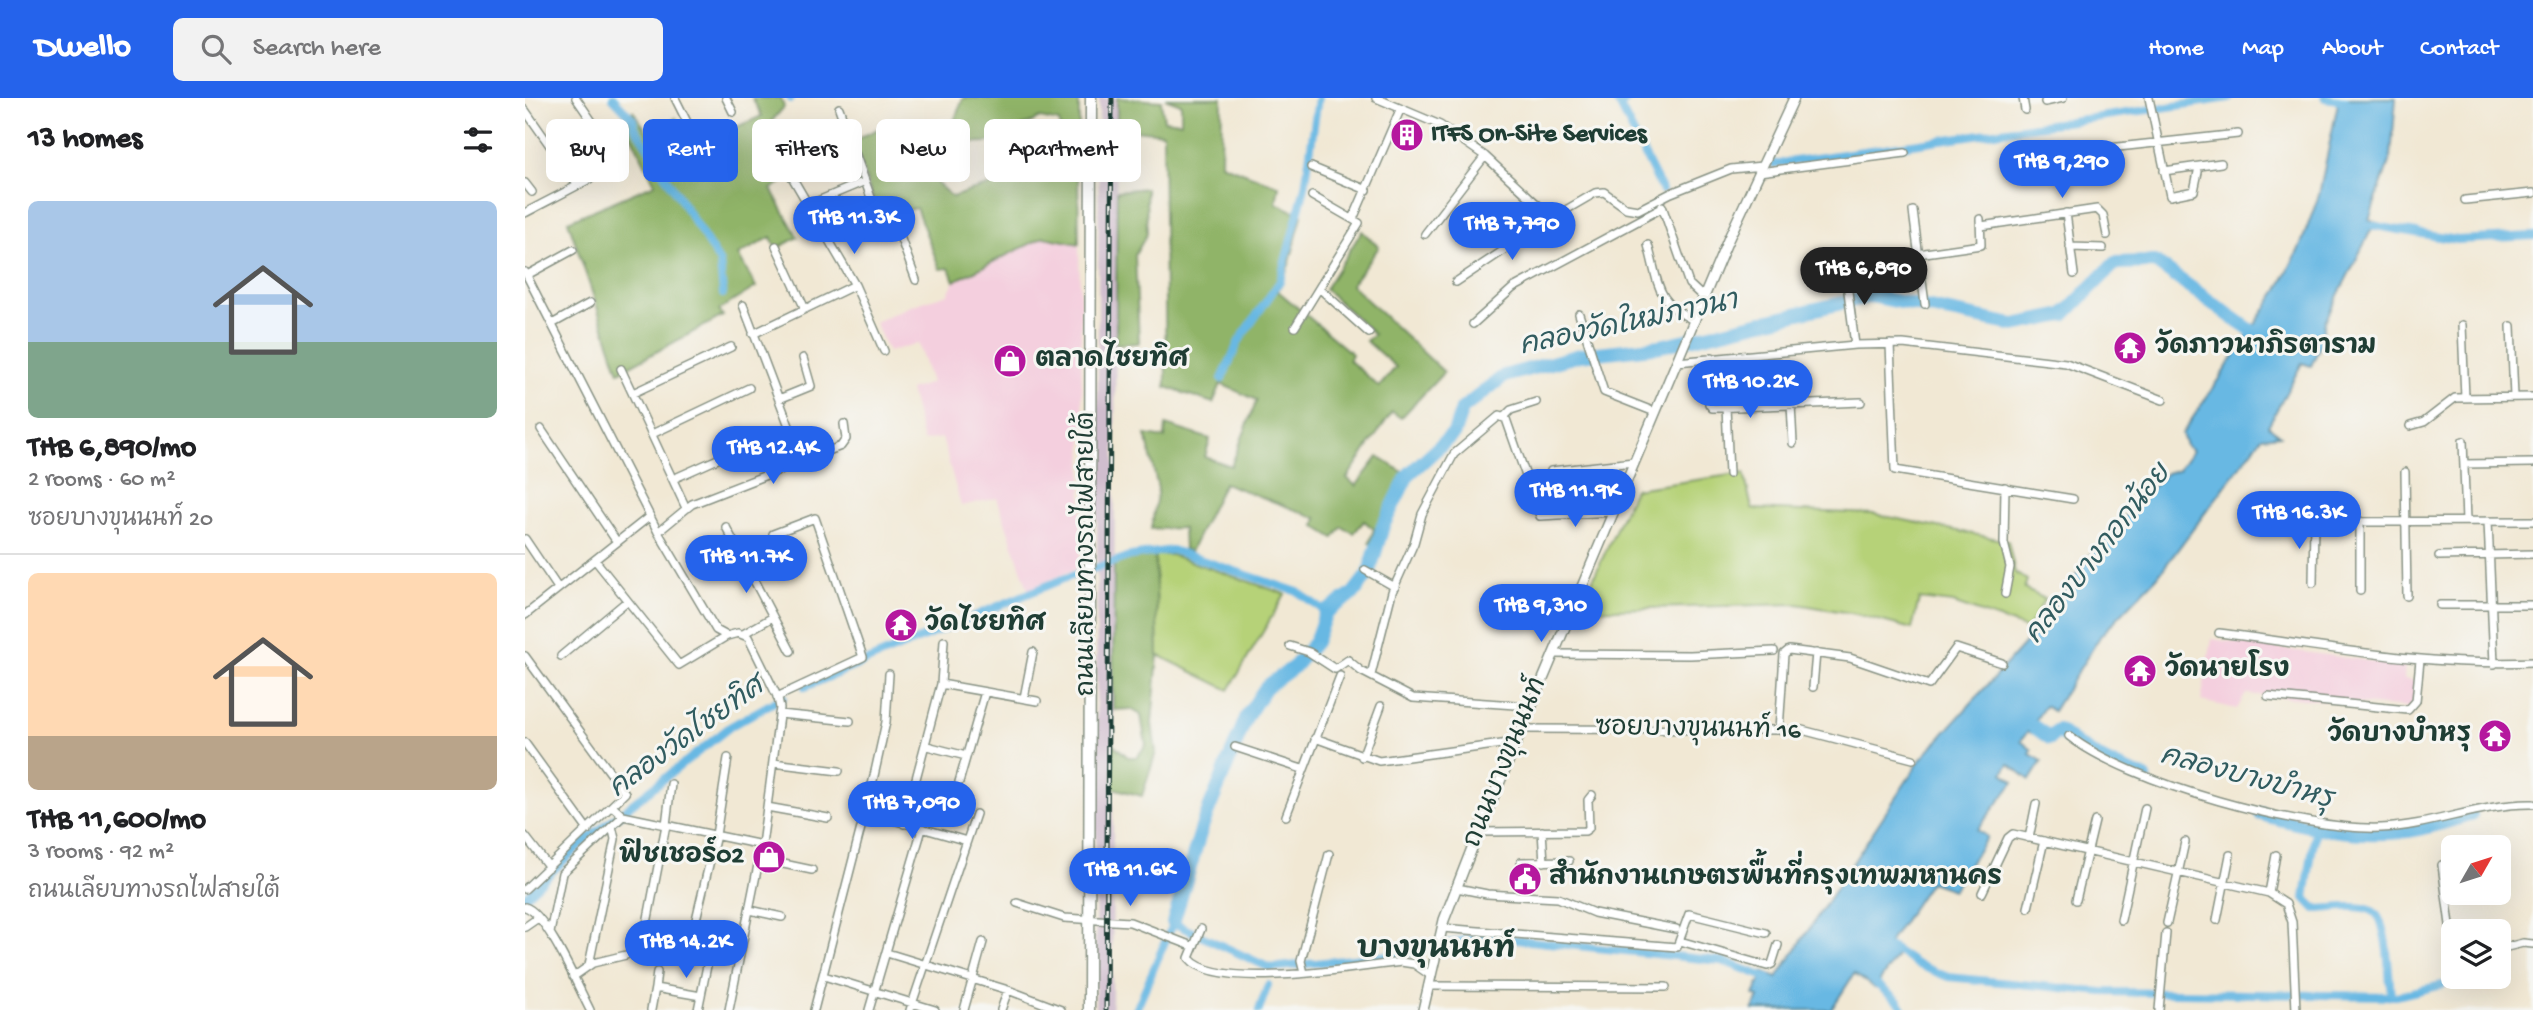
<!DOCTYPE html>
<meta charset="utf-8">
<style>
:root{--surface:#fff;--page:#f2f2f2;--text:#202124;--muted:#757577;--line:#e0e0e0;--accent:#2563eb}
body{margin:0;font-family:"Gochi Hand","Playpen Sans Thai",sans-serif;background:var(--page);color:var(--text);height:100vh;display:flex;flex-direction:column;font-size:26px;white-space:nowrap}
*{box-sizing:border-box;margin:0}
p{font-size:23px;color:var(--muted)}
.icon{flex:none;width:38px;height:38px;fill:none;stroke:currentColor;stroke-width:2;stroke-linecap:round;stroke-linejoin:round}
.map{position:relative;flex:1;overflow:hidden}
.details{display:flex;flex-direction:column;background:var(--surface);width:525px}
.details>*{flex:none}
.hud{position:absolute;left:21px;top:21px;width:665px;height:63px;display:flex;gap:14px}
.needle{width:46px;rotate:51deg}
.fabs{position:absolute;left:1916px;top:737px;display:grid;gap:14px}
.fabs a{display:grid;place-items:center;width:70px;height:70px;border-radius:10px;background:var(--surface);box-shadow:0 7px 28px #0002;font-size:35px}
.price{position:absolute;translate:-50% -60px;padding:0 16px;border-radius:24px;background:var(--accent);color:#fff;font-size:23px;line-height:46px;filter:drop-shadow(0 2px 4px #0008)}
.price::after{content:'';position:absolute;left:50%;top:42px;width:21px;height:16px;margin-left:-10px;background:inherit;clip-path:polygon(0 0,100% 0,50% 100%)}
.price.active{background:#222;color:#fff}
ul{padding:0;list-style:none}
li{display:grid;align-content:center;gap:14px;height:371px;padding:0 28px}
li+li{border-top:2px solid var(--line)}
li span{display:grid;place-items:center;height:217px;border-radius:10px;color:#555}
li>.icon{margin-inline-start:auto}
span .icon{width:126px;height:126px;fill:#fffc;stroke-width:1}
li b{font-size:30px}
h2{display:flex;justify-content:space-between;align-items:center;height:84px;padding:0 28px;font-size:30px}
.tag{padding:0 24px;border-radius:10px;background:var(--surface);box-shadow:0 7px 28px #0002;font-size:24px;line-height:63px}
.tag.active{background:var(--accent);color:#fff}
header{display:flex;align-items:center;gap:42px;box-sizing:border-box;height:98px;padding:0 35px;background:var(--accent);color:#fff}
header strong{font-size:33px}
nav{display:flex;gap:38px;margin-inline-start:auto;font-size:24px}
.search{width:490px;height:63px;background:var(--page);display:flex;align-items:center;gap:18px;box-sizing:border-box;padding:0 24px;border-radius:10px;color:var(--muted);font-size:26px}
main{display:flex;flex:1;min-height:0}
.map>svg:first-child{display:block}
</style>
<header>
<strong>Dwello</strong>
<div class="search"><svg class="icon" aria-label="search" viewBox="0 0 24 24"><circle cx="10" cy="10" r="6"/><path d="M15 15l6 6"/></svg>Search here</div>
<nav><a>Home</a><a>Map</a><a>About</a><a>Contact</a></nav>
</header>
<main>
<section class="details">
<h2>13 homes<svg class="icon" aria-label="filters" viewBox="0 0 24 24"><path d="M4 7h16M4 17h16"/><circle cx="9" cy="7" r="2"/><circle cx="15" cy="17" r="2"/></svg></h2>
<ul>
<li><span style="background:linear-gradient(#a9c7e8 65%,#7fa58c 0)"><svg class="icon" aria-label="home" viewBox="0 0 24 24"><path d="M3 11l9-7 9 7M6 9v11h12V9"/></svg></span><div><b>THB 6,890/mo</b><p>2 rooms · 60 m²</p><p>ซอยบางขุนนนท์ 20</p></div></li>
<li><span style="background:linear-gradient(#ffd9b3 75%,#b9a48a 0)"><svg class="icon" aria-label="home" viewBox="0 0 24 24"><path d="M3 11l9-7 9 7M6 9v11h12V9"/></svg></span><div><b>THB 11,600/mo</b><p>3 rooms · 92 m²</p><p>ถนนเลียบทางรถไฟสายใต้</p></div></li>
</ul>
</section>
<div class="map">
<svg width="2008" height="912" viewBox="0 0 2008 912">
<rect width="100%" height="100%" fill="#f6f6f2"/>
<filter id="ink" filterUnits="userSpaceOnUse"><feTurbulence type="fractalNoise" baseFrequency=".0143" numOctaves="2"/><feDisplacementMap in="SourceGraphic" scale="14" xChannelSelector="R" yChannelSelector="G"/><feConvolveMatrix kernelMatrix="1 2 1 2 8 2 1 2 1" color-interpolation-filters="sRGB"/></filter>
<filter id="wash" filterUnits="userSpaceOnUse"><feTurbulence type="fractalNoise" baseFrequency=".00686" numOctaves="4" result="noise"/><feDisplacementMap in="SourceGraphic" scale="28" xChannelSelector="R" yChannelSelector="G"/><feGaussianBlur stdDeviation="1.57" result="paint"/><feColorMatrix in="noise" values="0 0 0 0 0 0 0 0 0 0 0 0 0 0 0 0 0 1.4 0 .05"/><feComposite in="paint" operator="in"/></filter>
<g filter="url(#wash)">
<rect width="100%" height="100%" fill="#f1e8d4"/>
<path fill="#f4cfde" d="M 519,139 L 554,146 L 558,337 L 555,469 L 503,491 L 472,400 L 436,408 L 417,340 L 398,343 L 385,292 L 406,285 L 393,245 L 363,254 L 350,224 L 385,208 L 423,196 L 429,183 Z
M 1687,541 L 1880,568 L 1879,581 L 1891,583 L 1888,606 L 1883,610 L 1721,596 L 1712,611 L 1676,603 Z"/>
<path fill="#d0bdce" d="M 574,0 L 592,0 L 587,912 L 570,912 Z"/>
<path fill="#b6d278" stroke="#6a8856" stroke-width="2" d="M 1219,375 L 1227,411 L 1349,416 L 1483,443 L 1490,475 L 1502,482 L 1499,491 L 1520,501 L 1502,531 L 1428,505 L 1394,501 L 1387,531 L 1331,516 L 1272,506 L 1054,512 L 1109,391 Z
M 630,457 L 646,457 L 760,496 L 704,592 L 633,557 Z"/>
<path fill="#90b468" stroke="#58784e" stroke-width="2" d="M 227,0 L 256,0 L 259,9 L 247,23 L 270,76 L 246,91 L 273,139 L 251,151 L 246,139 L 213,157 L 231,189 L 194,212 L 198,218 L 94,274 L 43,123 L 130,86 L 101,27 L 108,13 L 124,36 L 151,20 L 165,49 L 237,18 Z
M 438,0 L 554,0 L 554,55 L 539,55 L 534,24 L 515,20 L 465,44 L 402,46 L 398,62 L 408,82 L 427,99 C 478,81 500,79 553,79 L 554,146 L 519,139 L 429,183 L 424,170 L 415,171 L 391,110 L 354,119 L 328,43 L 363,26 L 364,33 L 428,26 Z
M 592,0 L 636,3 L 639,22 L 656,24 L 656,6 L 640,0 L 697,0 L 696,66 L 754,88 L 751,105 L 777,117 L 765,164 L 753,193 L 827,256 L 824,262 L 854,289 L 871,269 L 841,243 L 849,236 L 800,191 L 837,133 L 854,149 L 826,187 L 919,274 L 876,320 L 867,314 L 822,380 L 831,388 L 853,359 L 881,376 L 855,449 L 844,445 L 849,431 L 839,423 L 829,435 L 817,429 L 809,440 L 790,428 L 792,420 L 699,385 L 665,454 L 659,451 L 658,430 L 626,431 L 633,391 L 621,337 L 640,340 L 641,327 L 685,341 L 680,359 L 706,368 L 732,302 L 696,286 L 688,305 L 641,289 L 638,35 L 609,32 L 604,48 L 592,47 Z
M 621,90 L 622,136 L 610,157 L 614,245 L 591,246 L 592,93 Z
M 630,457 L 633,557 L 627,625 L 631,654 L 617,698 L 588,690 L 588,646 L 603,659 L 612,659 L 621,647 L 616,617 L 606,611 L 588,612 L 589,464 Z"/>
<path fill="#68b8e3" stroke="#447a8c" stroke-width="2" d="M 1814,0 L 1871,0 L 1866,58 L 1844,122 L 1855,126 L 1854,131 L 1847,130 L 1800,223 L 1796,246 L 1786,268 L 1777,265 L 1743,328 L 1755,337 L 1737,339 L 1632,479 L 1576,537 L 1528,613 L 1520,608 L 1507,627 L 1509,629 L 1506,635 L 1503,633 L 1496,643 L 1507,652 L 1505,656 L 1517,663 L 1505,682 L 1484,666 L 1478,675 L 1489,684 L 1452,732 L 1462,739 L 1428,792 L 1405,784 L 1364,845 L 1375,853 L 1350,890 L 1329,876 L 1306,912 L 1228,912 L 1234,899 L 1229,897 L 1239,874 L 1252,880 L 1396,661 L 1510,534 L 1571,449 L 1641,375 L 1653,372 L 1667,353 L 1661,348 L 1657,336 L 1753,192 L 1775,149 L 1794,97 Z"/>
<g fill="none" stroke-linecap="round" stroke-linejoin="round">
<path stroke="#68b8e3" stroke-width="8" d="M 88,0 L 108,21 L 110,29 L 195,165 L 198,196
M 265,0 L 266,1
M 1088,0 L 1095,8 L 1137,92
M 1800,0 L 1821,3
M 1095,8 L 1105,0
M 1249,66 L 1705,0
M 1845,127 L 1932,142 L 2008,138
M 697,281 L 714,243 L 755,183 L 780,89 L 793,0
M 280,589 L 538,481 L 606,458 L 647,452 L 773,494 L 801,514
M 1791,728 L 1780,800 L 1790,811 C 1805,811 1836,805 1849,814 C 1863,824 1864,880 1866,898
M 0,799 L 59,744 L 206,628 L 258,599
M 1366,849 L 1391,866 L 1423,879 L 1577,894 L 1871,898 L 1917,887
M 1345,881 L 1374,904 L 1379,912
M 611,912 L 648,825 L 745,870 L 882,855 L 957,838 L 1197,863 L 1243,880
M 734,912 L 743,887"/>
<path stroke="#68b8e3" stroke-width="14" d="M 1495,619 L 1525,640 L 1533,632 C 1559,654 1587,669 1620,680
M 1736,716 C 1782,729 1834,740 1882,733 C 1904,730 1925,722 1946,717
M 648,825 L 678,726 L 722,618 L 741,589 L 770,568 L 790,544 L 801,514 L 828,496 L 844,475 L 858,428 L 883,377 L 929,335 L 937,311 L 979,278 L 1055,257 L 1136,248 L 1346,198 L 1489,227 L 1539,217 L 1590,165 L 1630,164 L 1739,242"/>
</g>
</g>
<g filter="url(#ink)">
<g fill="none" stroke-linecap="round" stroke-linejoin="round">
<defs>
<path id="minor" d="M 150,0 L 165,30
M 201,0 L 208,14
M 851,0 L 915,27 L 960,58 L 1027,120 L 1070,95 L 1079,94 L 1101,110 L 1113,112 L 1146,95 L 1206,71 L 1237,68
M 1498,0 L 1500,12
M 1624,0 L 1645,98 L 1669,93 L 1673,74
M 1520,4 L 1538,0
M 314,10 L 350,111 L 353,115 L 366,114 L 391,182
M 0,12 L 51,85
M 1547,54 L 1713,36
M 786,69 L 842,92
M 1639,73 L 1696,65
M 1234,74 L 1380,55
M 267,79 L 330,187 L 359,253
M 0,85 L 7,94
M 1940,102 L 2008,95
M 283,107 L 338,84
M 1137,108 L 1164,186 L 1180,201
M 1388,113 L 1400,206
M 0,115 C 14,107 87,71 91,65 L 88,54 L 51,0
M 1541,115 L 1549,176
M 828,121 L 875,12
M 1456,128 L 1572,111 L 1578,117 L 1582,137
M 900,136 L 960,58
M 1123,147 C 1134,186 1130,204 1170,223
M 251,148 L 280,211
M 1545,149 L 1578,150
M 0,174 L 133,434 L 191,532 L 202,538 L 213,535 L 223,539 L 253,600 L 255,610 L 237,747 L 204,912
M 2,177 L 48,152
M 931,184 L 1027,120
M 794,190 L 844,235
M 218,207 L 277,362
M 1054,216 L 1079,294 L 1130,314
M 27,226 L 65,205
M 948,226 L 988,190 L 1137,110
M 1937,227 L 1940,300
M 1986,228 L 1989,299
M 770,229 L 834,125 L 787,98
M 228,236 L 330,187
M 1365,246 L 1370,372 L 1548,401
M 1330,247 L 1321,178 L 1323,169 L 1330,165 L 1456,147 L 1455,121
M 1187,259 L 1184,306 L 1187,310 L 1336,304
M 1152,264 L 1330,247 L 1378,246 L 1541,265 L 1638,302
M 96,271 L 161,410
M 108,295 L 206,249
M 254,301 L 286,288 L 278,260
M 1266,306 L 1268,345
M 1201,309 L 1204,376
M 979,319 L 986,312 L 1011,304
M 1885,328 L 1899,324 L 1930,300 L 2008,299
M 16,331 L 92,444
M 127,336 L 224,290
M 1938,343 L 1941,423
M 1939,366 L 2008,365
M 1026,373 L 1109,364
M 1880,374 L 1882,498
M 148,381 L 242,339
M 1480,389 L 1479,445 L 1485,469 L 1480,496
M 1963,423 L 1969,566
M 1730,424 L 2008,423
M 201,429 L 266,553
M 133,434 L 167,406 L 316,348 L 321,341 L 319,326
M 248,436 L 290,420 L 338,559 L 252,599
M 0,441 L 33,490
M 1914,458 L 2008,456
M 70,462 L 154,567 L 202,538
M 840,472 L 870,489
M 1788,485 L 1789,423
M 1835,493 L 1835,423
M 1915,507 L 2008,507
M 0,517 L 125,418
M 1694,535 C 1798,548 1903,569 2008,564
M 218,536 L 248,519
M 765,548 L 784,554 L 810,571 L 823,562 L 836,573 L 888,600 L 1005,608
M 1028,556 L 1165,557 L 1249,553
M 0,558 L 100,695 L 0,791
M 36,558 L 102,503
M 846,577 L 867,494 L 889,445 L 897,416 L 929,356 L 974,318 L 981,321 L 1015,418 L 1087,414
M 416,586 L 512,603
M 1288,589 L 1291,555
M 1743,598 L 1883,612 L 1891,603 L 1895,562
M 499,600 L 508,554
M 254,616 L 325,623
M 996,631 L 1277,632 L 1388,661
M 1254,632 L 1259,556 L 1264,552 L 1325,560 L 1404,587 L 1431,550 L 1477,565
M 1544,638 C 1603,685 1780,733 1856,730 C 1908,728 1956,705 2008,706
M 790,640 L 854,663 L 991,644
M 0,645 L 63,732
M 402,648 L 441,658
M 710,649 L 777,671
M 837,659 L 856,608
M 248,665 L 314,673
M 434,684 L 460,594
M 87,708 L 98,718 L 237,747
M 242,709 L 303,720
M 340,714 L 442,743
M 761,718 L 815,578
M 379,726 L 416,586 L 419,543
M 1017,733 L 1019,764
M 954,734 L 1060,733 L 1064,730 L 1063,702 L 1067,697
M 0,738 L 24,769
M 1504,740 L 1511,706
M 235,761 L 287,772
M 996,764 L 1044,763
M 1917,767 L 1928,849
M 932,790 L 962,796 L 1033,800 L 1069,815 L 1151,831
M 1457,795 L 1483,740 L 1488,736 L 1744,795 L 1761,806 L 1767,824 L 1771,912
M 1744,795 L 1751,757
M 1551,802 L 1570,723
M 1922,802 L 1968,794
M 492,805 L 539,820 L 605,824 L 667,848
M 0,809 C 21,814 54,891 65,912
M 1503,810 L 1519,743
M 225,812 L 257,819
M 1596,822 L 1620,710
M 1692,822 L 1705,757
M 1642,825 L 1660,744
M 0,829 L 13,820
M 169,830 L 191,737 L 203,660
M 917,830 L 1152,849 L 1164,816 L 1241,835
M 676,831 L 664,860 C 691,894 834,869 876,864 L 889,866 L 905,877
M 25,835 L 37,775 L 98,718
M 119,841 L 141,727 L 146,686
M 1155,843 L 1242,868 L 1247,866 L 1253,847
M 1974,851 L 1998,845 L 2008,846
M 362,855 L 483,892 L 536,912
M 64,867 L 90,741 L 87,728
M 132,874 L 130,890 L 176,898
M 779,875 L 776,863 L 804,756
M 299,878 L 410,912
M 48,879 L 68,865 L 101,857
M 903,888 L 1141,889
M 126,912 L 130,890
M 173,912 L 186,848
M 289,912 L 347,687 L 361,624 L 364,576
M 344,912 L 397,731
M 385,912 L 451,716
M 439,912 L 458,844
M 476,912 L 483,892
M 1634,912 L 1641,835"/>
<path id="tertiary" d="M 898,912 L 919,822 L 949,745 L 1203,142 L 1269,0"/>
<path id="secondary" d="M 564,912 L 566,0"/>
</defs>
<use href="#minor" stroke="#889284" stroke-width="10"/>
<use href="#tertiary" stroke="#889284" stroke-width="12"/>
<use href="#secondary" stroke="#889284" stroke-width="13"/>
<use href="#minor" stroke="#fff" stroke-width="7"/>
<use href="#tertiary" stroke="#fff" stroke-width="9"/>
<use href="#secondary" stroke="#fff" stroke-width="10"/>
<defs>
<path id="rail" d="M 581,912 L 587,0"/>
</defs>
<use href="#rail" stroke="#1f3d34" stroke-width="5"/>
<use href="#rail" stroke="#f6f6f2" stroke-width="2.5" stroke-dasharray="8" stroke-linecap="butt"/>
</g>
</g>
<defs>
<symbol id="building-disc" viewBox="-11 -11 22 22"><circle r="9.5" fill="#b5179e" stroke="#f6f6f2"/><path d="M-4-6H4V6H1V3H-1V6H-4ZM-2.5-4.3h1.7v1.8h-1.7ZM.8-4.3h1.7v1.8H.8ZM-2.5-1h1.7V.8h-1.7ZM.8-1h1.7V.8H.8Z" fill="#fff"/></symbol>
<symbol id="temple-disc" viewBox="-11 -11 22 22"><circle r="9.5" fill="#b5179e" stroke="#f6f6f2"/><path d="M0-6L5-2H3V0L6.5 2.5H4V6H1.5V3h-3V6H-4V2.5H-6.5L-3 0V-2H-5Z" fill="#fff"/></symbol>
<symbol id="shop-disc" viewBox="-11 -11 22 22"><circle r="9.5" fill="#b5179e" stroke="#f6f6f2"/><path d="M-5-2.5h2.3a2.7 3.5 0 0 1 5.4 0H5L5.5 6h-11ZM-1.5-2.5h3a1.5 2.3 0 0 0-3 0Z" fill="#fff"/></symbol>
<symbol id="civic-disc" viewBox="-11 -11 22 22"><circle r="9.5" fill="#b5179e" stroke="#f6f6f2"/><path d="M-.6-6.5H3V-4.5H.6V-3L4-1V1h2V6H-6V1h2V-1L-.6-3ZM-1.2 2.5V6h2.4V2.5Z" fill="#fff"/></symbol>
</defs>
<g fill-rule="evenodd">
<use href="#building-disc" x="863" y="18" width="38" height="38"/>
<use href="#temple-disc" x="1586" y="231" width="38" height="38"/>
<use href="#shop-disc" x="466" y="244" width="38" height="38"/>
<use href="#temple-disc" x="357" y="508" width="38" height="38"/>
<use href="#temple-disc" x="1596" y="554" width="38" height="38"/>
<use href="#temple-disc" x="1951" y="619" width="38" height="38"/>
<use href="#shop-disc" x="225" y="740" width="38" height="38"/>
<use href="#civic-disc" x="981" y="762" width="38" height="38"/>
</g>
<g text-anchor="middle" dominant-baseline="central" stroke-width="6" stroke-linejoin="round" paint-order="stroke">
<g font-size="26" font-weight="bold" fill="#1f3d34" stroke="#f6f6f2" text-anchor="start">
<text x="906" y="37">ITFS On-Site Services</text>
<text x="1630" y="250">วัดภาวนาภิรตาราม</text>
<text x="510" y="263">ตลาดไชยทิศ</text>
<text x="400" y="527">วัดไชยทิศ</text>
<text x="1640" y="573">วัดนายโรง</text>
<text x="1946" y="638" text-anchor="end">วัดบางบำหรุ</text>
<text x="219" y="759" text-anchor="end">ฟิชเชอร์02</text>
<text x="1024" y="781">สำนักงานเกษตรพื้นที่กรุงเทพมหานคร</text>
</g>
<g font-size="26" fill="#1f3d34" stroke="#f6f6f2">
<text transform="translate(563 456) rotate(-90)">ถนนเลียบทางรถไฟสายใต้</text>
<text transform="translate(1173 633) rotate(1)">ซอยบางขุนนนท์ 16</text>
<text transform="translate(982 665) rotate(-68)">ถนนบางขุนนนท์</text>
</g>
<g font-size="28" font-style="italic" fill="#315c60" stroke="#f6f6f2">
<text transform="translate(1104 227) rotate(-12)">คลองวัดใหม่ภาวนา</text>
<text transform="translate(1574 457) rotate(-52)">คลองบางกอกน้อย</text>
<text transform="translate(162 641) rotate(-36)">คลองวัดไชยทิศ</text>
<text transform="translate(1721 681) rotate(15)">คลองบางบำหรุ</text>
</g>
<g font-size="30" font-weight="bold" fill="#1f3d34" stroke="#f6f6f2">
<text x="911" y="853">บางขุนนนท์</text>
</g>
</g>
</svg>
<div class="fabs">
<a><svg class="needle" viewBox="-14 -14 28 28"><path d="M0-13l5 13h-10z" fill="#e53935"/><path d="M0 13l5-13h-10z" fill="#757577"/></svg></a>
<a><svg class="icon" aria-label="layers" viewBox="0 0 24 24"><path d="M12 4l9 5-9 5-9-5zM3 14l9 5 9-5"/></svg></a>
</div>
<b class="price" style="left:1537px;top:102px">THB 9,290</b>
<b class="price" style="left:329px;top:158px">THB 11.3K</b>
<b class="price" style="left:987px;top:164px">THB 7,790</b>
<b class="price active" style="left:1339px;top:209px">THB 6,890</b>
<b class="price" style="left:1225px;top:322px">THB 10.2K</b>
<b class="price" style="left:248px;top:388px">THB 12.4K</b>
<b class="price" style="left:1050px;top:431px">THB 11.9K</b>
<b class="price" style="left:1774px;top:453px">THB 16.3K</b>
<b class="price" style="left:221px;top:497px">THB 11.7K</b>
<b class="price" style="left:1016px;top:546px">THB 9,310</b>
<b class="price" style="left:387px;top:743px">THB 7,090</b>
<b class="price" style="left:605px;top:810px">THB 11.6K</b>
<b class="price" style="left:161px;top:882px">THB 14.2K</b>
<div class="hud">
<a class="tag">Buy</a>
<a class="tag active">Rent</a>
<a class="tag">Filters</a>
<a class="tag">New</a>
<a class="tag">Apartment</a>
</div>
</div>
</main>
